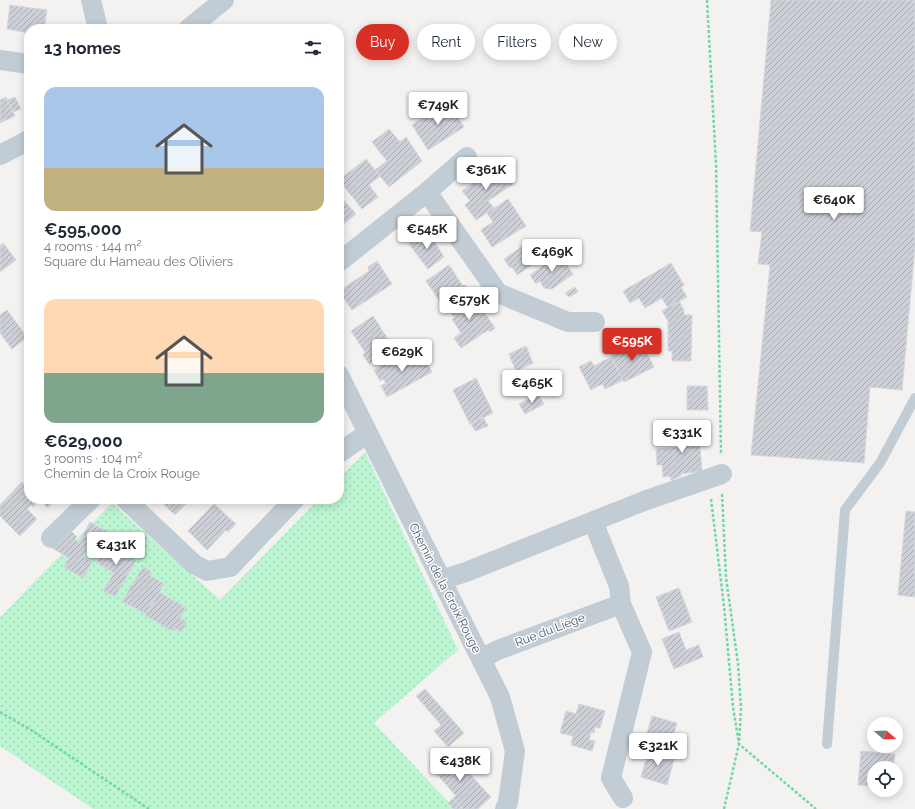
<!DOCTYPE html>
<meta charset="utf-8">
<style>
:root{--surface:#fff;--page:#f2f2f3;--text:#1f2937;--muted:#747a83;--accent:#d93025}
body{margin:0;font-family:Raleway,sans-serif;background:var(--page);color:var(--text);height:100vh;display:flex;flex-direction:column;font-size:15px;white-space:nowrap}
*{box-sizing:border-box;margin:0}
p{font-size:13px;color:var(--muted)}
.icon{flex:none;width:22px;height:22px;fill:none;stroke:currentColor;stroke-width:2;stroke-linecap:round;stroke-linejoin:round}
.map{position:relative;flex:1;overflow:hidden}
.side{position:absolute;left:24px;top:24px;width:320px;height:480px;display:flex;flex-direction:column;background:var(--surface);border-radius:16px;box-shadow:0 2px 10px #0003}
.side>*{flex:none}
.guide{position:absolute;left:356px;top:24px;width:380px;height:36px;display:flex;gap:8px}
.needle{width:26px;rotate:109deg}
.tools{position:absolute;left:867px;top:717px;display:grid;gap:8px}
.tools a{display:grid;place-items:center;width:36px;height:36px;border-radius:50%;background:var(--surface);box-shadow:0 2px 10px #0003;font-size:20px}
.price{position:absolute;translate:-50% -34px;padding:0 9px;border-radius:4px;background:#fff;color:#222;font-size:13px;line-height:26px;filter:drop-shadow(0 1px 2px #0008)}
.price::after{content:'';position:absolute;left:50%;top:24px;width:12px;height:9px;margin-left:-6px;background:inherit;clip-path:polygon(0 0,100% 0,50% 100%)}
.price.on{background:var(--accent);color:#fff}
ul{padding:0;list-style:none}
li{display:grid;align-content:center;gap:8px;height:212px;padding:0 20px}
li span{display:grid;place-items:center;height:124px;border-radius:12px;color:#555}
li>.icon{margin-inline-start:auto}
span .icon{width:72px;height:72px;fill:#fffc;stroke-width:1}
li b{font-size:17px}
h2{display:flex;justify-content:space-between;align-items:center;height:48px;padding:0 20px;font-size:17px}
.chip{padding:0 14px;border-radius:18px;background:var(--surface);box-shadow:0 2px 10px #0003;font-size:14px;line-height:36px}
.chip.on{background:var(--accent);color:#fff}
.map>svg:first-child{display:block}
</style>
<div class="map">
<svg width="915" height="809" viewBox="0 0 915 809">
<defs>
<pattern id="grass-dots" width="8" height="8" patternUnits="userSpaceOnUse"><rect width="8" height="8" fill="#bcf5d2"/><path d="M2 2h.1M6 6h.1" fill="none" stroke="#a3d4b7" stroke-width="1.8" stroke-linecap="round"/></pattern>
<pattern id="building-hatch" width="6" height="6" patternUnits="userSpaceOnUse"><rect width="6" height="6" fill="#cdd0d7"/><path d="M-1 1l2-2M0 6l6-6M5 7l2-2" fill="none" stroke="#a8acb2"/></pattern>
</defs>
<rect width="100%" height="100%" fill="#f4f1f1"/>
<path fill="url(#grass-dots)" d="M 365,452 L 458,650 L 374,723 L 455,809 L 93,809 L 0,746 L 0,617 L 112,503 L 220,600 L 319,499 L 339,499 L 339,478 Z"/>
<path fill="url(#building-hatch)" stroke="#d5d7dd" d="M 771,0 L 915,0 L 915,247 L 902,390 L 870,387 L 864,463 L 751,455 L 770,265 L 758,264 L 762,232 L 750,231 Z
M 10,5 L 47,10 L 44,29 L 29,29 L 29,33 L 7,29 Z
M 6,97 L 15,116 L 0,123 L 0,100 Z
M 15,97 L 21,109 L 13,112 L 7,100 Z
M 448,102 L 464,127 L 428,150 L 412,125 Z
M 389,129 L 400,142 L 406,137 L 422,161 L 389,187 L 375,170 L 387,161 L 372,142 Z
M 366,159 L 380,176 L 369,185 L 378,197 L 362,209 L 339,180 Z
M 499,164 L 513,184 L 488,201 L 494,208 L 476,220 L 465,205 L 470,201 L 462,191 Z
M 339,195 L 356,214 L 339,228 Z
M 508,199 L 526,226 L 492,247 L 481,230 L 493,222 L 487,213 Z
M 428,231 L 444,257 L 428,269 L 409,244 Z
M 3,243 L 16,260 L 0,272 L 0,246 Z
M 524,245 L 536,262 L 517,275 L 512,267 L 510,268 L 504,259 Z
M 560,254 L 573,274 L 552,289 L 544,288 L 540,281 L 536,284 L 530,275 Z
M 377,261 L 392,284 L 352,310 L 339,291 L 369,271 L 368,267 Z
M 671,263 L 684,285 L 681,287 L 687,297 L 668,308 L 662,298 L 645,308 L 639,298 L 630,303 L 623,291 Z
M 449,265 L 463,286 L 465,285 L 470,293 L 446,310 L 426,281 Z
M 575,287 L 578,292 L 569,297 L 565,293 Z
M 469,294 L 475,303 L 472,306 L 477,313 L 482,309 L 495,328 L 490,332 L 488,330 L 461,348 L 454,338 L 461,333 L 452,319 L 455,318 L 448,309 Z
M 679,301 L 684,310 L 684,315 L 692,315 L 691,361 L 672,361 L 672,351 L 668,351 L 668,321 L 662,311 Z
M 7,310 L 27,337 L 12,349 L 0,333 L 0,315 Z
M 373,316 L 393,347 L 369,364 L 363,355 L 365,352 L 351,331 Z
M 641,342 L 654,367 L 624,382 L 611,357 L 614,351 L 621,353 Z
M 526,346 L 533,363 L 516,371 L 509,354 Z
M 421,353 L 432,372 L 387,397 L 381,386 L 386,383 L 383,379 L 380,381 L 374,370 L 399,356 L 403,363 Z
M 611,357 L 623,380 L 605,389 L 602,384 L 591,390 L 579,367 L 591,361 L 594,366 Z
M 476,378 L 493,413 L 470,424 L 453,390 Z
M 687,386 L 707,386 L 708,410 L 687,410 Z
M 538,394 L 544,404 L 525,414 L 519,404 Z
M 483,417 L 488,426 L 475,431 L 471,423 Z
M 698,425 L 702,471 L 681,474 L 681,476 L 671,480 L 670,476 L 663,477 L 662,465 L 657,465 L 656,449 L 681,447 L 679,426 Z
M 22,482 L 29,489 L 29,499 L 40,499 L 33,507 L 31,505 L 27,509 L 37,519 L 20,536 L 0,516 L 0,505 Z
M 39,499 L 55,499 L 55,500 L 48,508 Z
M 158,499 L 191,499 L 175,515 Z
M 214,504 L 236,524 L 228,532 L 226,530 L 207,550 L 188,531 Z
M 906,511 L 915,512 L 915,597 L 898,595 Z
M 90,522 L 109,533 L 97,554 L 87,549 L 83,556 L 92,562 L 83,578 L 64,567 L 69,558 L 52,548 L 70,530 L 77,537 L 75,539 L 79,542 Z
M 110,539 L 130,550 L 127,555 L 136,560 L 115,597 L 103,590 L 114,573 L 97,563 Z
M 143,567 L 149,570 L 151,576 L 164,584 L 146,614 L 122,601 Z
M 679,588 L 692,622 L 669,631 L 656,597 Z
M 159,592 L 186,608 L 180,618 L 187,622 L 181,632 L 174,628 L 172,631 L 145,615 Z
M 679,632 L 686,650 L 699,645 L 703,657 L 674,669 L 662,639 Z
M 425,689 L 464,733 L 448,747 L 434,731 L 441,725 L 416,696 Z
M 579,704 L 605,711 L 600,728 L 595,727 L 594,733 L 591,732 L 589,740 L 595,741 L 592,751 L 571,745 L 573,736 L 560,733 L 566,711 L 576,714 Z
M 652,716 L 677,723 L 668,754 L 643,747 Z
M 447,749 L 491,797 L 478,809 L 462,809 L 453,798 L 456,796 L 429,765 Z
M 649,749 L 675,756 L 667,785 L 641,777 Z
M 861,751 L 895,754 L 893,768 L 874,768 L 874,786 L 858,785 Z
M 453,798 L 462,808 L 461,809 L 453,809 L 448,803 Z"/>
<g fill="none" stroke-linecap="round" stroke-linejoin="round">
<path stroke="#6fd8a5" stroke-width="2.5" stroke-dasharray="3 2" stroke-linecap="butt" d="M 707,0 L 716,164 L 721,455
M 722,494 L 726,577 L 738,664 L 741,708 L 739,744 L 724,809
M 711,499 L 724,606 L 733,707 L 739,744 L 816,809
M 0,712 L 31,730 L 149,809"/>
<path stroke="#c1ccd4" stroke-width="10" d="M 827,744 L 845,510 L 880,463 L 915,398"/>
<path stroke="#c1ccd4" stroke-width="20" d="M 91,0 L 98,29
M 188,29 L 224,0
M 0,60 L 29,64
M 0,155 L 29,140
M 427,192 L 498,293 L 568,322 L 595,322
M 339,262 L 427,192 L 467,157
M 339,375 L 500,697 L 515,751 L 508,802 L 505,809
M 339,453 L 368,433
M 125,499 L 194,564 L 207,571 L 230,567 L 295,499
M 594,521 L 598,534 L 619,586 L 621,604 L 642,652 L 611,778 L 623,798
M 51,538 L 91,499
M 441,580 L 466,572 L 644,501 L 722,474
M 481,659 L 498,650 L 621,604"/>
</g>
<g text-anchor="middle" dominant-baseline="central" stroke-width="3" stroke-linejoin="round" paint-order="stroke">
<g font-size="12" fill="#475562" stroke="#fff">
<text transform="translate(445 588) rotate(63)">Chemin de la Croix Rouge</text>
<text transform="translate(550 630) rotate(-21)">Rue du Liège</text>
</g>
</g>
</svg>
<div class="tools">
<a><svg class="needle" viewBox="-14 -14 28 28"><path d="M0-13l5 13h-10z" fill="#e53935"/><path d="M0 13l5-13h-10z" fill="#747a83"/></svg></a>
<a><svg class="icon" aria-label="locate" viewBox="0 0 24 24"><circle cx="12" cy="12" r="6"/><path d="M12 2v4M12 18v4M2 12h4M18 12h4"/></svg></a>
</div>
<b class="price" style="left:438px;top:126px">€749K</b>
<b class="price" style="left:486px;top:191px">€361K</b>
<b class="price" style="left:834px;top:221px">€640K</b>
<b class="price" style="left:427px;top:250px">€545K</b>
<b class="price" style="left:552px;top:273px">€469K</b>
<b class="price" style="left:469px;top:321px">€579K</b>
<b class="price on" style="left:632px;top:362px">€595K</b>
<b class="price" style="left:402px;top:373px">€629K</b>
<b class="price" style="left:532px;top:404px">€465K</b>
<b class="price" style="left:682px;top:454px">€331K</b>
<b class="price" style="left:116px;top:566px">€431K</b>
<b class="price" style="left:658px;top:767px">€321K</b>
<b class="price" style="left:460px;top:782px">€438K</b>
<div class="guide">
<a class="chip on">Buy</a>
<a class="chip">Rent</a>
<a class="chip">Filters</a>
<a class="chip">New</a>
</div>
<section class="side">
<h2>13 homes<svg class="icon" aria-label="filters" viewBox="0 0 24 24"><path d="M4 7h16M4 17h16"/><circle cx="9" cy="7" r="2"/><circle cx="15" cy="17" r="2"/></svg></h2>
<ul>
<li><span style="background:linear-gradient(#a9c7e8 65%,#c2b280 0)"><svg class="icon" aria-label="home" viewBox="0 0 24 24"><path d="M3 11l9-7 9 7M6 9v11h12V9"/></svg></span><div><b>€595,000</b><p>4 rooms · 144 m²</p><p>Square du Hameau des Oliviers</p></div></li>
<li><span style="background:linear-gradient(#ffd9b3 60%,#7fa58c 0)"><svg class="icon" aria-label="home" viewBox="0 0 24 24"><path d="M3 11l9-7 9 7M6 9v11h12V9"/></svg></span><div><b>€629,000</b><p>3 rooms · 104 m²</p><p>Chemin de la Croix Rouge</p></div></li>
</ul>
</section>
</div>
